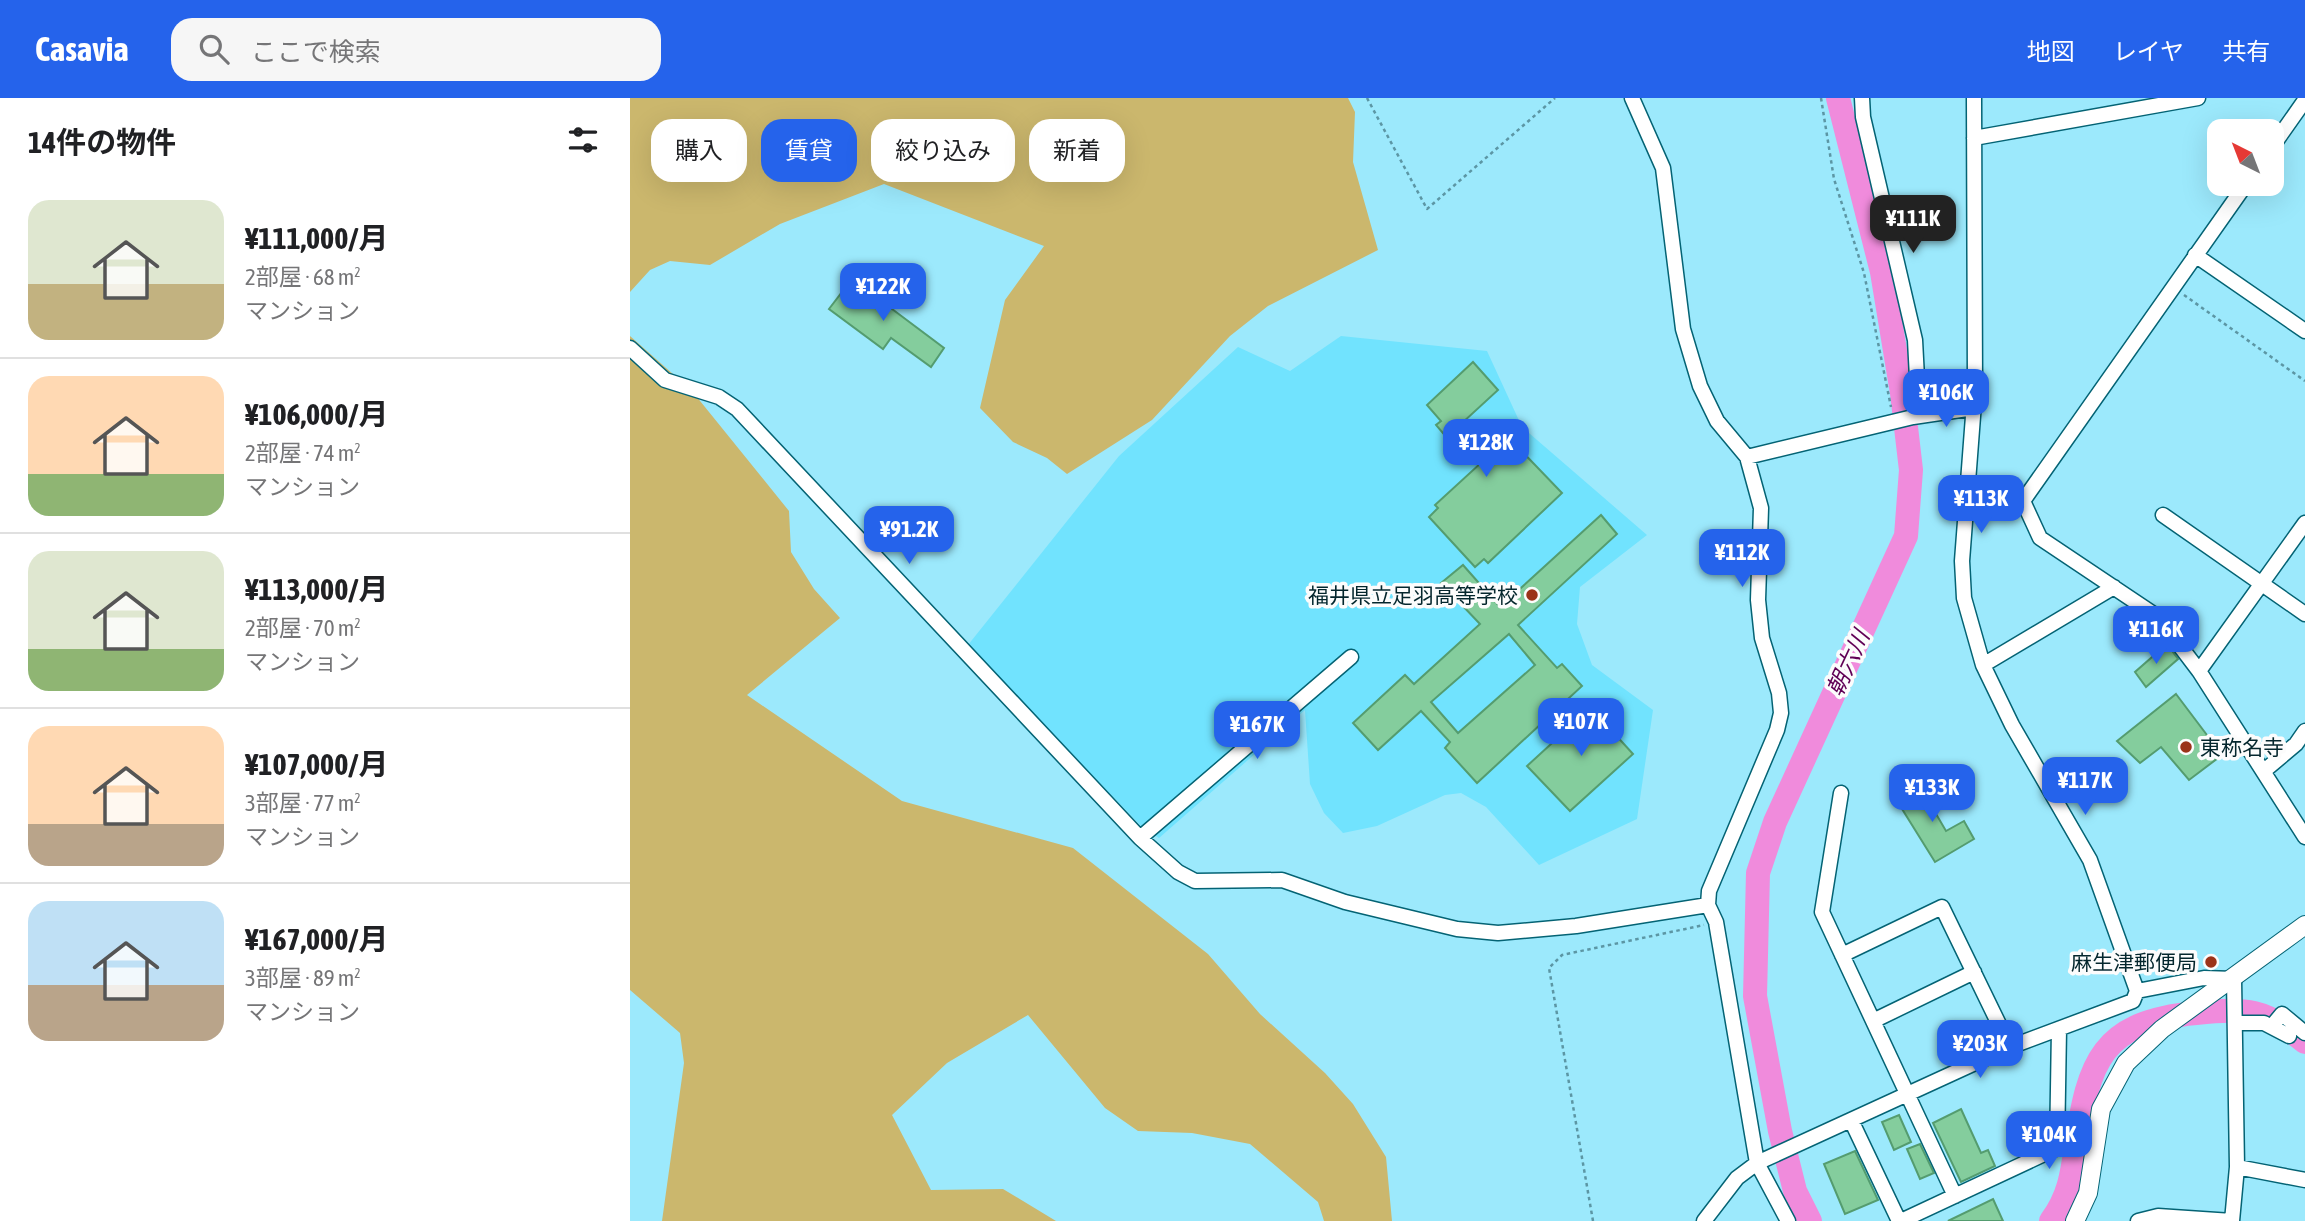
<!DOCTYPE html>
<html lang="ja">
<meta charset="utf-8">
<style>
:root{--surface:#fff;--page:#f6f6f6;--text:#202124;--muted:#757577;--line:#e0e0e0;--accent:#2563eb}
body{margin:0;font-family:"Asap Condensed","Noto Sans JP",sans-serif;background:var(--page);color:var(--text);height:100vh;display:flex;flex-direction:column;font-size:26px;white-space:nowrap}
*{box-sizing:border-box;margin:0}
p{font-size:23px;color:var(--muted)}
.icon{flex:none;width:38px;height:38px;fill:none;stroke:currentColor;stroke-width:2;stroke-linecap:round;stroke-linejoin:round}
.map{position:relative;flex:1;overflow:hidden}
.sheet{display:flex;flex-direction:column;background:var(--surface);width:630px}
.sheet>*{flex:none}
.guide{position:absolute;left:21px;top:21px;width:665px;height:63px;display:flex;gap:14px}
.needle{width:46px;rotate:318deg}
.buttons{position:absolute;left:1577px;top:21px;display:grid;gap:14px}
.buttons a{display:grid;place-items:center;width:77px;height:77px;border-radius:14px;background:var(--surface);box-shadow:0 7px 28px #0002;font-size:35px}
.price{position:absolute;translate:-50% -60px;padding:0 16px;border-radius:14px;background:var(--accent);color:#fff;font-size:23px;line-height:46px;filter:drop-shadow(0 2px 4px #0008)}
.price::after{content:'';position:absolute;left:50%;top:42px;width:21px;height:16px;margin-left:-10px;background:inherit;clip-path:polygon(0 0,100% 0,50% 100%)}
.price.on{background:#222;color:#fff}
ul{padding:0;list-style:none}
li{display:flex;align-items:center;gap:21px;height:175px;padding:0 28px}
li+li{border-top:2px solid var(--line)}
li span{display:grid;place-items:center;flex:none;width:196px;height:140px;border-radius:21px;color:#555}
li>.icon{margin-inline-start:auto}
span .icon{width:84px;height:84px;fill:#fffc;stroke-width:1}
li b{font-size:30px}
h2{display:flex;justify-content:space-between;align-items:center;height:84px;padding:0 28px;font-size:30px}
.chip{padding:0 24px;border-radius:21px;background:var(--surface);box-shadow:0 7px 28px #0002;font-size:24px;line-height:63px}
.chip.on{background:var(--accent);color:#fff}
header{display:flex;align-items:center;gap:42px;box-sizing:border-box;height:98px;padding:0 35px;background:var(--accent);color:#fff}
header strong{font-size:33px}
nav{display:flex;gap:38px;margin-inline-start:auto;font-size:24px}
.search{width:490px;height:63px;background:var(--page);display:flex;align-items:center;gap:18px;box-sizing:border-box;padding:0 24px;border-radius:21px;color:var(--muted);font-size:26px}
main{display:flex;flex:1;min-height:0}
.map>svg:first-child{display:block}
</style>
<header>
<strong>Casavia</strong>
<div class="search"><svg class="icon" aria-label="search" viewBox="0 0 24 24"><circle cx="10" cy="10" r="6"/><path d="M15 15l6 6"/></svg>ここで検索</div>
<nav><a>地図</a><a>レイヤ</a><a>共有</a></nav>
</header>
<main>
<section class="sheet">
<h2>14件の物件<svg class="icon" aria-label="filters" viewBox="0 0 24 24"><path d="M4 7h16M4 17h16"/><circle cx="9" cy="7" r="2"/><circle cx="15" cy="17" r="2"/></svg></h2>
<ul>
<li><span style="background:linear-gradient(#dfe7d0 60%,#c2b280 0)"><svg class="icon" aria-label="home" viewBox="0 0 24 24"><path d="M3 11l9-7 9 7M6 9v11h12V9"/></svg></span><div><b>¥111,000/月</b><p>2部屋 · 68 m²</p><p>マンション</p></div></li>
<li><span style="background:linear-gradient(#ffd9b3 70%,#8fb573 0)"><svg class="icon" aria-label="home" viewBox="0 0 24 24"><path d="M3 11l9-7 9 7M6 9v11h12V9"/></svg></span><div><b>¥106,000/月</b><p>2部屋 · 74 m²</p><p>マンション</p></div></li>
<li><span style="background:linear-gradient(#dfe7d0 70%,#8fb573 0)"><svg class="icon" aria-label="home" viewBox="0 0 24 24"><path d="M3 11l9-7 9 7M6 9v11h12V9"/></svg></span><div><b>¥113,000/月</b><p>2部屋 · 70 m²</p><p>マンション</p></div></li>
<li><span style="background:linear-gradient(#ffd9b3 70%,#b9a48a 0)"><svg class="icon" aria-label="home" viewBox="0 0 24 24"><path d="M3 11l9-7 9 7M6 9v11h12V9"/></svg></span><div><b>¥107,000/月</b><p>3部屋 · 77 m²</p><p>マンション</p></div></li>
<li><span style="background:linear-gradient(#bfe0f5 60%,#b9a48a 0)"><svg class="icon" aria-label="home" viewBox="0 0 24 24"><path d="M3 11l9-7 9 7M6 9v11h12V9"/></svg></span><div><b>¥167,000/月</b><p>3部屋 · 89 m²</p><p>マンション</p></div></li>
</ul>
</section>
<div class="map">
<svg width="1675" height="1123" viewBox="0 0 1675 1123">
<rect width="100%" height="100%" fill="#9ce9fc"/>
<path fill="#71e3fe" d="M 711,238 L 857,253 L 892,329 L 1017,437 L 950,489 L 947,526 L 962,567 L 1023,612 L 1007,721 L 909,767 L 856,709 L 831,695 L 815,697 L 747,728 L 713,735 L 694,715 L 680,686 L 675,612 L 529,740 L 511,728 L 338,547 L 489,358 L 608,249 L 660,273 Z"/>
<path fill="#cbb76d" d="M 0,0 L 718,0 L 725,14 L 723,64 L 748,152 L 638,208 L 600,238 L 522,322 L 437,376 L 417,360 L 383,344 L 350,310 L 375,202 L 414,148 L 254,86 L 150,126 L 80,167 L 40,163 L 20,172 L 0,194 Z
M 0,238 L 62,293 L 159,413 L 161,454 L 184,491 L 210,520 L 117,597 L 272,703 L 443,750 L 578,856 L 630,916 L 695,975 L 723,1006 L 756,1059 L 762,1123 L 694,1123 L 688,1104 L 620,1046 L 562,1035 L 508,1033 L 475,1010 L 398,917 L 317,965 L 262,1017 L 301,1092 L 373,1091 L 426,1123 L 32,1123 L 54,965 L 50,935 L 0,892 Z"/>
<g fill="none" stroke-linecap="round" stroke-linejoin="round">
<path stroke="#f08bdc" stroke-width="24" d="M 1180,1123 L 1165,1093 L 1150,1033 L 1125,898 L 1128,775 L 1145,724 L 1276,438 L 1281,372 L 1272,295 L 1252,174 L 1208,0
M 1421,1123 C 1439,1099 1442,1077 1446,1048 C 1459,963 1471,924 1566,915 C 1617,910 1635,911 1675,944"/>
</g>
<path fill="#84cd9d" stroke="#549c6f" stroke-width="2" fill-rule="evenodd" d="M 222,181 L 314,250 L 301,269 L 261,240 L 253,251 L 199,211 Z
M 843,264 L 868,292 L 832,325 L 861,358 L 879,340 L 932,395 L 858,465 L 854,461 L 845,469 L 799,419 L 808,410 L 805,407 L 852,364 L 826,334 L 818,341 L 806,327 L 811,323 L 797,307 Z
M 971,417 L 987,436 L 888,527 L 927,570 L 932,566 L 952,588 L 847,685 L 815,650 L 820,644 L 791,613 L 748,652 L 723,625 L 775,577 L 784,586 L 850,526 L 811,485 L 833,467 L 870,509 ZM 879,536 L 905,567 L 828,635 L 801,604 Z
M 1537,546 L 1548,561 L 1516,589 L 1505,574 Z
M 1546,596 L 1592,657 L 1559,682 L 1531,649 L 1510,665 L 1487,643 Z
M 967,604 L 978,616 L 972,622 L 1003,656 L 940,713 L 897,668 Z
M 1288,685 L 1316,733 L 1334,723 L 1344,741 L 1305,764 L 1264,698 Z
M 1331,1011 L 1351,1055 L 1358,1052 L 1365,1068 L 1331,1084 L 1303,1025 Z
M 1269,1017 L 1281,1044 L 1264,1052 L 1252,1024 Z
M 1290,1046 L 1304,1075 L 1290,1081 L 1277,1051 Z
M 1225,1053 L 1248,1102 L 1215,1116 L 1194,1066 Z
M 1363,1101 L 1373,1123 L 1318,1123 Z"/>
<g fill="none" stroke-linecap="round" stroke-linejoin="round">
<defs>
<path id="minor" d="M 1002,0 L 1033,70 L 1053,231 L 1070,288 L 1087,323 L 1117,359 L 1131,410 L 1128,502 L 1132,540 L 1149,595 L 1151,615 L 1147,632 L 1079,793 L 1078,807 L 1086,824 L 1127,1065 L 1158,1123
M 1232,0 L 1233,19 L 1285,242 L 1289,318
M 1344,40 L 1568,0
M 1642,49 L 1675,2
M 1616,86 L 1393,403 L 1410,440 L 1528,519 L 1569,573 L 1675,739
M 1565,157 L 1675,233
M 0,250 L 35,282 L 89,299 L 107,311 L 510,740 L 548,774 L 565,783 L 652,782 L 715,804 L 827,831 L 868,835 L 946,828 L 1078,807
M 1117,359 L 1283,319 L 1344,310
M 1533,417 L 1675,516
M 1353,567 L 1484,489
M 1569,573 L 1675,425
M 1634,673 L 1666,646 L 1675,633
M 1211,695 L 1192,814 L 1325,1098
M 510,740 L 721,559
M 1212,857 L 1312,809 L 1380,949
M 1507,893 L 1574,880 L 1604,881 L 1607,1069 L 1602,1123
M 1243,923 L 1344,874
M 1605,925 L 1634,925 L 1659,938
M 1642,928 L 1652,916 L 1675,935
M 1221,1022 L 1269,1123
M 1607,1069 L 1675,1082
M 1074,1123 L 1107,1080 L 1127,1065 L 1380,949 L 1503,903 L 1507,893 L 1460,762 L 1382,627 L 1353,567 L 1334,500 L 1332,463 L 1345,292 L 1344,0
M 1271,1123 L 1427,1050 L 1429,931
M 1508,1123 L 1528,1118 L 1602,1123"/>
<path id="major" d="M 1445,1123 L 1458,1095 L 1471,1011 L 1496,965 L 1532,931 L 1675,827"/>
</defs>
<use href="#minor" stroke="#046374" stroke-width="17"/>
<use href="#major" stroke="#046374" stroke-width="20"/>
<path stroke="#5c96a4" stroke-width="2.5" stroke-dasharray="3.5 3.5" stroke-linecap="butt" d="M 737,0 L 797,111 L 925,0
M 1191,0 L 1204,81 L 1234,175 L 1261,309
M 1554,197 L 1675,283
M 963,1123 L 919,870 L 932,857 L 1074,827"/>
<use href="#minor" stroke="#fff" stroke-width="14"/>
<use href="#major" stroke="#fff" stroke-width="18"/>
</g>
<g fill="#9b3319" stroke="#fcfcfc" stroke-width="2.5">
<circle cx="902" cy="497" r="7"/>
<circle cx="1556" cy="649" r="7"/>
<circle cx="1581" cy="864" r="7"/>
</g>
<g text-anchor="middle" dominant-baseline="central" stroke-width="7" stroke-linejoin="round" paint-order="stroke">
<g font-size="21" fill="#04262d" stroke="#fcfcfc" text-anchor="end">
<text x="888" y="497">福井県立足羽高等学校</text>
<text x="1570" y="649" text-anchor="start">東称名寺</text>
<text x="1567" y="864">麻生津郵便局</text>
</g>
<g font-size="23" font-style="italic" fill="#600055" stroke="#fcfcfc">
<text transform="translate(1218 565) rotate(-65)">朝六川</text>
</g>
</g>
</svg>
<div class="buttons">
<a><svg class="needle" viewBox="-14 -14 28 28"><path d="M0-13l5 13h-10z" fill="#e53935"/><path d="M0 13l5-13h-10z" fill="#757577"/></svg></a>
</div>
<b class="price on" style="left:1283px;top:157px">¥111K</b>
<b class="price" style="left:253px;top:225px">¥122K</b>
<b class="price" style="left:1316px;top:331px">¥106K</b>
<b class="price" style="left:856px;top:381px">¥128K</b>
<b class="price" style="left:1351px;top:437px">¥113K</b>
<b class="price" style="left:279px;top:468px">¥91.2K</b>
<b class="price" style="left:1112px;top:491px">¥112K</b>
<b class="price" style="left:1526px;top:568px">¥116K</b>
<b class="price" style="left:951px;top:660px">¥107K</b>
<b class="price" style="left:627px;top:663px">¥167K</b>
<b class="price" style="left:1455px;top:719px">¥117K</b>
<b class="price" style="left:1302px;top:726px">¥133K</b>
<b class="price" style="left:1350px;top:982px">¥203K</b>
<b class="price" style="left:1419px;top:1073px">¥104K</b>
<div class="guide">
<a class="chip">購入</a>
<a class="chip on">賃貸</a>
<a class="chip">絞り込み</a>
<a class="chip">新着</a>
</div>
</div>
</main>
